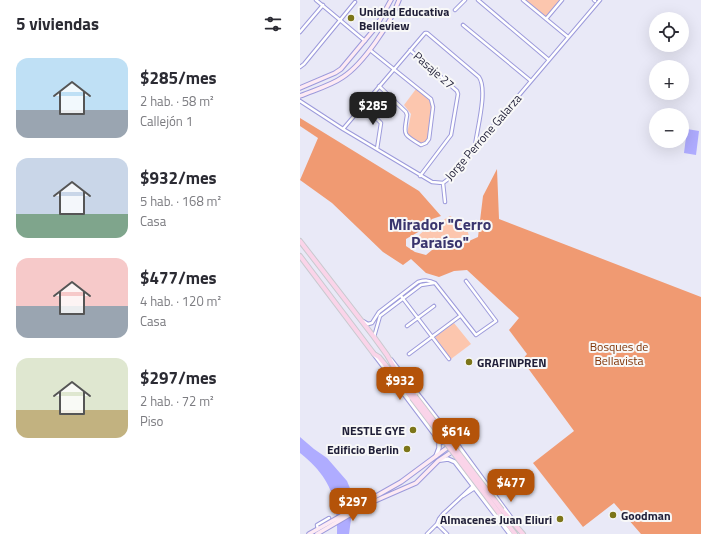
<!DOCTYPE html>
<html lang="es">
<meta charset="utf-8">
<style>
:root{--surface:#fff;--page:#f7f7f7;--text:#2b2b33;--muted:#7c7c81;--accent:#b45309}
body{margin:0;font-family:"Titillium Web",sans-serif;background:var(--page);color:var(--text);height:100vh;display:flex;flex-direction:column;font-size:15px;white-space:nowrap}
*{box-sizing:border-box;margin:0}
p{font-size:13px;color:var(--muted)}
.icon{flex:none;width:22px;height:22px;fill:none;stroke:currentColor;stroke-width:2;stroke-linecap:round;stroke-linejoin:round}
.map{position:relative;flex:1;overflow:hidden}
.side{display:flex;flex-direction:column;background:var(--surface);width:300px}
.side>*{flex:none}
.buttons{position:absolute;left:349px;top:12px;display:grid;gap:8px}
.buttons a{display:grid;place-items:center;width:40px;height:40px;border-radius:50%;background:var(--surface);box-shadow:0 4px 16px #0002;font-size:20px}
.price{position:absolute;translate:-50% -34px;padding:0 9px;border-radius:8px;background:var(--accent);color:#fff;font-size:13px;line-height:26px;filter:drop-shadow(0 1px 2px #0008)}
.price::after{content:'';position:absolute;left:50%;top:24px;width:12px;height:9px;margin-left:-6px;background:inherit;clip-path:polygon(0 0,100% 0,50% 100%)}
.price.active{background:#222;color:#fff}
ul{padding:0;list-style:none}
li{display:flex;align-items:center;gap:12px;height:100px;padding:0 16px}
li span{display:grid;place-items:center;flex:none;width:112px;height:80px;border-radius:12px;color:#555}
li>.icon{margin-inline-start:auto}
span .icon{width:48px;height:48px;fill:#fffc;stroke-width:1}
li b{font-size:17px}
h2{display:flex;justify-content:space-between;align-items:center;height:48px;padding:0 16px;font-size:17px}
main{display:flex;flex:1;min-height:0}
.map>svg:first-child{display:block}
</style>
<main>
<section class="side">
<h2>5 viviendas<svg class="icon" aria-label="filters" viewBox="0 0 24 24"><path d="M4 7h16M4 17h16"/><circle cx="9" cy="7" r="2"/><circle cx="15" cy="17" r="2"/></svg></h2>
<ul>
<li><span style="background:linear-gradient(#bfe0f5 65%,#9aa5b1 0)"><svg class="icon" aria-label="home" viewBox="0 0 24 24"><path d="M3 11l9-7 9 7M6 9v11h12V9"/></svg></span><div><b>$285/mes</b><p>2 hab. · 58 m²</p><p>Callejón 1</p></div></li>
<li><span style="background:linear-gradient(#c9d6e8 70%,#7fa58c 0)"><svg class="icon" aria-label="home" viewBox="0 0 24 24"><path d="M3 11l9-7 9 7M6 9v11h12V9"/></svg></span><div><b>$932/mes</b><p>5 hab. · 168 m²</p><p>Casa</p></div></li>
<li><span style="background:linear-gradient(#f6c9c9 60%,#9aa5b1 0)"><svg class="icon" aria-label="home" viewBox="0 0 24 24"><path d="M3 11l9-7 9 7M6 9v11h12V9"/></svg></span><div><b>$477/mes</b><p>4 hab. · 120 m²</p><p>Casa</p></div></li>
<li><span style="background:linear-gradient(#dfe7d0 65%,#c2b280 0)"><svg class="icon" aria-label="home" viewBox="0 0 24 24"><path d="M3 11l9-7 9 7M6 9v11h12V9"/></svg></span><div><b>$297/mes</b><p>2 hab. · 72 m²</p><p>Piso</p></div></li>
</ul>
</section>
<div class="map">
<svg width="401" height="534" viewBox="0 0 401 534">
<rect width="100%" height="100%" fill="#e9e9f7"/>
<path fill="#fcc6ae" d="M 224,0 L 264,0 L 247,19 Z
M 116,89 L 129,100 L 132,107 L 128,138 L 125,143 L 121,144 L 108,137 L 107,134 L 111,114 L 104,105 Z
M 150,216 L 162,222 L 160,225 L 163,230 L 167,229 L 169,236 C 163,238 159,238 153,238 C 145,239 138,244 131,240 C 124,243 118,249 111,244 L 111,240 L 114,237 L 117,237 L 131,224 L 140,222 Z
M 154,323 L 171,344 L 151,359 L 135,337 Z"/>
<path fill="#f09a72" d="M 0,118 L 119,191 L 141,216 L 132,219 L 120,231 L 106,239 L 106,246 L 115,252 L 126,255 L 132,250 L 160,245 L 178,237 L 183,196 L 197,169 L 199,219 L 401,297 L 401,534 L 341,534 L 314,503 L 283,527 L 233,463 L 274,431 L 222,360 L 227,354 L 209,330 L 219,318 L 167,270 L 154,271 L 139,277 L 126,273 L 111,259 L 103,265 L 83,252 L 32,203 L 0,180 L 18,138 L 0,126 Z"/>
<path fill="#afacff" d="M 387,129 L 399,131 L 396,155 L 384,153 Z
M 0,437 L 14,449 L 27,458 L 47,481 L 54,498 L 49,534 L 37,534 C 38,498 29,476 0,453 Z"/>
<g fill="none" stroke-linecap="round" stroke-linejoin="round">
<defs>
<path id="minor" d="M 16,0 L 65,41
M 178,0 L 249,60
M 223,0 L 268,37
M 294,0 L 295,1
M 155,10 L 165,0
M 246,19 L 262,0
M 163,25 L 231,81
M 0,32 L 23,5
M 70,50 L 131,99 L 133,107 L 129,139 L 126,143 L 121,145 C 102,134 104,135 107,115 L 106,112 L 79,86
M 110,50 L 157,91 L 158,94 L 151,135 L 120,176
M 0,67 L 4,64 L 55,2
M 0,101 L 43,129 L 132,182 L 143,183 L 151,177 L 175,147 L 300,0
M 63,105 L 81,123 L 77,149
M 43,129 L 125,33 L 127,33 L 179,77 C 188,90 177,129 175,146
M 143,183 L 145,202
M 101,296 L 149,359
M 63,321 L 68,324 L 72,323 L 79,312 L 118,282 C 125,280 129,280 135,283 L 176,335 L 196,321 L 166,281
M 107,326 L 134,306
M 74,337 L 80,316 L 121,285 L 134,283
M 109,354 L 160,316
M 163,496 L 175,488
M 137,524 L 147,534
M 18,529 L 17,525 L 29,518
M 127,534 L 137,524 L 139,519 L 143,514 L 173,486"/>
<path id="tertiary" d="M 74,354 L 138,439 L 142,442 L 146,441
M 91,360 L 159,447 L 214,522
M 136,456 L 139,448 L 139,441
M 141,460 L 148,459 L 155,462 L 210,534"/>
<path id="secondary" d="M 0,88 L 35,73 L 41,69 L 76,27 L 91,0
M 0,96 C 14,90 30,86 43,77 C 63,64 91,23 99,0
M 9,534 L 101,482 L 155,442
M 17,534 L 68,504 L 116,483 L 138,461 L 159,447"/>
<path id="primary" d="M 0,241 L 74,337 L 87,355 L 98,374 L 115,396
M 0,256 L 74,354 L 79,357 L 112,398
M 202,510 L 223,534
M 199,513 L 215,534"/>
</defs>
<use href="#minor" stroke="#9c9adb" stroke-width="4.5"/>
<use href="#tertiary" stroke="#9c9adb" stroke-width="5.5"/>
<use href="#secondary" stroke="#9c9adb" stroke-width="5.5"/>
<use href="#primary" stroke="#c9c9cf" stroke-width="6"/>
<use href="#minor" stroke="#fff" stroke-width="2.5"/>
<use href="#tertiary" stroke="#fff" stroke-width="3.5"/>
<use href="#secondary" stroke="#fdeaf4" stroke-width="3.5"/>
<use href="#primary" stroke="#fad4e9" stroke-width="4"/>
<defs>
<path id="primary-bridge" d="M 115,396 L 202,510
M 112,398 L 199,513"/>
</defs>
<use href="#primary-bridge" stroke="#c9c9cf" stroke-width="6" stroke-linecap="butt"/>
<use href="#primary-bridge" stroke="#fad4e9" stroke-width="4"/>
</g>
<g fill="#7c7519" stroke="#f8f8f8" stroke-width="1.5">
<circle cx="51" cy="18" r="4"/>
<circle cx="169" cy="362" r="4"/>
<circle cx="113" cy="430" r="4"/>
<circle cx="107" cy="449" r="4"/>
<circle cx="313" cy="515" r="4"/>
<circle cx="260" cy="519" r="4"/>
</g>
<g text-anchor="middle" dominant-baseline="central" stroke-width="4" stroke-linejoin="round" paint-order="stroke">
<g font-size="12" font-weight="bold" fill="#201f38" stroke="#f8f8f8" text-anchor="start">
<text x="59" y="11">Unidad Educativa<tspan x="59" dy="14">Belleview</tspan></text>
<text x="177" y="362">GRAFINPREN</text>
<text x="105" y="430" text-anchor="end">NESTLE GYE</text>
<text x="99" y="449" text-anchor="end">Edificio Berlin</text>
<text x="321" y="515">Goodman</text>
<text x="252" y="519" text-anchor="end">Almacenes Juan Eliuri</text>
</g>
<g font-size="12" fill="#201f38" stroke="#f8f8f8">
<text transform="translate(134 70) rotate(41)">Pasaje 27</text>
<text transform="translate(183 137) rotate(-49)">Jorge Perrone Galarza</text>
</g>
<g font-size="12" fill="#803406" stroke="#f8f8f8">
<text x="319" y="346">Bosques de<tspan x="319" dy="14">Bellavista</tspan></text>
</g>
<g font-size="16" font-weight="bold" fill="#3a356d" stroke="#f8f8f8">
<text x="140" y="224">Mirador "Cerro<tspan x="140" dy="18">Paraíso"</tspan></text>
</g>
</g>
</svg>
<div class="buttons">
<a><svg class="icon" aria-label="locate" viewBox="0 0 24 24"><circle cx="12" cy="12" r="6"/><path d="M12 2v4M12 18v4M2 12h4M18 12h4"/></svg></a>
<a>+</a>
<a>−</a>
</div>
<b class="price active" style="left:73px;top:126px">$285</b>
<b class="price" style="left:100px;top:401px">$932</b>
<b class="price" style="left:156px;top:452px">$614</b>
<b class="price" style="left:211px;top:503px">$477</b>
<b class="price" style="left:53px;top:522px">$297</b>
</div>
</main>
